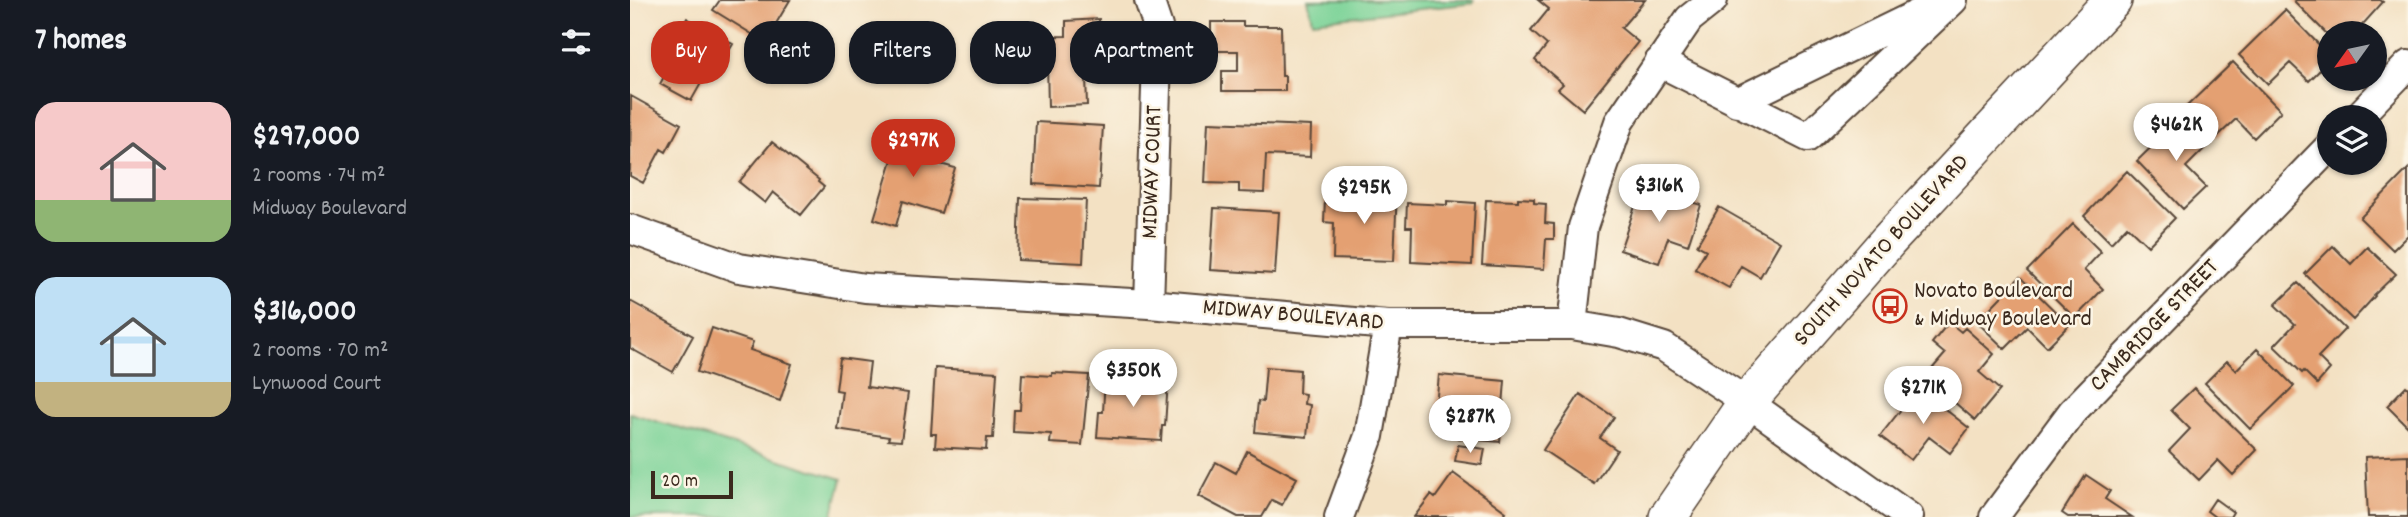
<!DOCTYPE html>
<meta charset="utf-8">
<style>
:root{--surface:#171b24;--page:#20242c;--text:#f1f3f6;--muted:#9ea1a6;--accent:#c8321e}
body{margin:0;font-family:Dekko,sans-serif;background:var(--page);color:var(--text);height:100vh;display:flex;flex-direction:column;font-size:26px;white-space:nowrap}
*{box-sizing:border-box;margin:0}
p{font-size:23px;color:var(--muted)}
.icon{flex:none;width:38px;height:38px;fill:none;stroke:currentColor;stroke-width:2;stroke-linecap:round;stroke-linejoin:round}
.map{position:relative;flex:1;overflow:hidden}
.drawer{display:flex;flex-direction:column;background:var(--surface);width:630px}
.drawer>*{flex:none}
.banner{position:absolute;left:21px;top:21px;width:665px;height:63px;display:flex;gap:14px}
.needle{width:46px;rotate:237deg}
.buttons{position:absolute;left:1687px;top:21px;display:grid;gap:14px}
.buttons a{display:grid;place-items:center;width:70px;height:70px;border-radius:50%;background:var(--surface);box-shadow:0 2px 5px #0004;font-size:35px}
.scale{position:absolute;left:21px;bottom:18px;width:82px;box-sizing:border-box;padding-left:7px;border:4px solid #3b2a1e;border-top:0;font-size:19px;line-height:24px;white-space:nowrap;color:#3b2a1e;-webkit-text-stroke:5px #fcf5e5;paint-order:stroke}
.price{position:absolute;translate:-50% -60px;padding:0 16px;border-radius:24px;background:#fff;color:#222;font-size:23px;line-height:46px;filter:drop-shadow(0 2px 4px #0008)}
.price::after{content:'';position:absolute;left:50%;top:42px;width:21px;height:16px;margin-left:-10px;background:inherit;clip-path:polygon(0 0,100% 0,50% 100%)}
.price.on{background:var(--accent);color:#fff}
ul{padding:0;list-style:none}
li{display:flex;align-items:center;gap:21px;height:175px;padding:0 35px}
li span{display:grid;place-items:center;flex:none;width:196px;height:140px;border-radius:21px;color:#555}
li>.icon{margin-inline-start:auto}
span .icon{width:84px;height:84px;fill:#fffc;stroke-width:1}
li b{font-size:30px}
h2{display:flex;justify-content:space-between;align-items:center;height:84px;padding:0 35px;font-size:30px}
.tag{padding:0 24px;border-radius:28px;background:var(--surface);box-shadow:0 2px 5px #0004;font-size:24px;line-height:63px}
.tag.on{background:var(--accent);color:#fff}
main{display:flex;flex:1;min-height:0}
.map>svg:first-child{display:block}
</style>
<main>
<section class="drawer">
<h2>7 homes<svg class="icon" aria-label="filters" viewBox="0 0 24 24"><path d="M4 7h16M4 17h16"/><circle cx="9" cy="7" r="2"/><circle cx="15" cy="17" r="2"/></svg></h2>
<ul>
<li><span style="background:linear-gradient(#f6c9c9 70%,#8fb573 0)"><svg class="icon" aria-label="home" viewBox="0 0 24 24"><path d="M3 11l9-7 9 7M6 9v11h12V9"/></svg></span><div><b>$297,000</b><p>2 rooms · 74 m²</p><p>Midway Boulevard</p></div></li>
<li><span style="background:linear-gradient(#bfe0f5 75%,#c2b280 0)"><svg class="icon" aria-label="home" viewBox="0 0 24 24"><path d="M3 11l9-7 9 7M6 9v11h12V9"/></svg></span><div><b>$316,000</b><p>2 rooms · 70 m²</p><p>Lynwood Court</p></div></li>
</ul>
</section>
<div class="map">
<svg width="1778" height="517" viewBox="0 0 1778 517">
<rect width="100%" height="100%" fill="#fcf5e5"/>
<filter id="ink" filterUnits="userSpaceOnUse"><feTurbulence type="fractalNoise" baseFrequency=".0143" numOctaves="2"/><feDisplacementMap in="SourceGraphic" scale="14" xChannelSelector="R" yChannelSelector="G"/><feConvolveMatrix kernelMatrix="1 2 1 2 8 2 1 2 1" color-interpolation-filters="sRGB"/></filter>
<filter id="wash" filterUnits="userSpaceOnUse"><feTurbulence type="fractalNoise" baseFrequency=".00686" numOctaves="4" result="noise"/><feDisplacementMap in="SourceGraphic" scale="28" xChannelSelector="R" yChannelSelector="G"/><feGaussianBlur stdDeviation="1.57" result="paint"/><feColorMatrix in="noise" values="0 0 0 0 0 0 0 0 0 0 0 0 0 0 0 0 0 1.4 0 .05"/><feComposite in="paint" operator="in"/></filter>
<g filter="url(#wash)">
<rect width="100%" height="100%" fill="#f3e1c3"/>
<path fill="#7bd398" stroke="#5b7e5b" stroke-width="2" d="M 678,0 L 844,0 L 843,3 L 683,21 Z
M 0,413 L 212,479 L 202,517 L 0,517 Z"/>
<g id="blocks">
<path fill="#e4a072" d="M 90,0 L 160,0 L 135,42 L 83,10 Z
M 908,0 L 1015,0 L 991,28 L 1008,42 L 953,110 L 928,89 L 933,84 L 905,60 L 917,45 L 901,31 L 919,9 Z
M 1666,0 L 1750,0 L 1753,2 L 1725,33 L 1699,33 L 1699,36 L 1664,1 Z
M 1655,10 L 1699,55 L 1699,61 L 1679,81 L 1660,63 L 1638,84 L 1609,55 Z
M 57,18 L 103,44 L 86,73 L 79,69 L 61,101 L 30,84 L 48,50 L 41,46 Z
M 469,19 L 471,51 L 460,51 L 461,76 L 456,77 L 457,105 L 418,107 L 417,62 L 396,63 L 394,37 L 436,36 L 436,21 Z
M 581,22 L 613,22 L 613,26 L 651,26 L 652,76 L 655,76 L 655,91 L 592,91 L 592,71 L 608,71 L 608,51 L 581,51 Z
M 1603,62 L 1651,111 L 1624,138 L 1606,119 L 1587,137 L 1557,106 Z
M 1,96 L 51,124 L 36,152 L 31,149 L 13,183 L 0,176 Z
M 1551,118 L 1578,145 L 1556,167 L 1576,187 L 1553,209 L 1507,161 Z
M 406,122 L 473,126 L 469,188 L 403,184 Z
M 578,122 L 681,126 L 680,157 L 636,155 L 634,193 L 609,192 L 609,184 L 575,183 Z
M 271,130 L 305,140 L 299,161 L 325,168 L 311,213 L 273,201 L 266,226 L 244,219 Z
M 142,142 L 189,180 L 188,182 L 194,187 L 171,215 L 143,192 L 135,203 L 109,182 Z
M 1778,169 L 1778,235 L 1763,250 L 1730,218 Z
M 1497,171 L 1545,218 L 1518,246 L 1497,226 L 1481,243 L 1454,216 Z
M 1012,186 L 1071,205 L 1058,245 L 1038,238 L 1029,263 L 990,250 Z
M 737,188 L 767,189 L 764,261 L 703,259 L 704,223 L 694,222 L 695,200 L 737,201 Z
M 390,198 L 456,200 L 453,263 L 388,260 Z
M 888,198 L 904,199 L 904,203 L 916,204 L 915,223 L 924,224 L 924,239 L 916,239 L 914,269 L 852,265 L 856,200 L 888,201 Z
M 817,201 L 845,203 L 842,265 L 781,262 L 782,227 L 776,227 L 777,203 L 817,205 Z
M 1089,207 L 1150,242 L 1130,277 L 1111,266 L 1099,288 L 1065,269 L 1076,250 L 1067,245 Z
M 584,208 L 649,212 L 645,274 L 580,270 Z
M 1443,224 L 1471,252 L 1454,270 L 1473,289 L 1445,318 L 1397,271 Z
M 1703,246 L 1721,264 L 1737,247 L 1766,274 L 1744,295 L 1745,296 L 1723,320 L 1675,274 Z
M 1390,277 L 1439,325 L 1417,347 L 1397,327 L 1375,349 L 1347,322 Z
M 1668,283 L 1715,329 L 1688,357 L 1700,369 L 1687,384 L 1674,371 L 1672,373 L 1644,346 L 1665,324 L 1645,305 Z
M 0,301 L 63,336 L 43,372 L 0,348 Z
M 1319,322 L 1331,332 L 1335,328 L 1364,354 L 1349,372 L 1370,390 L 1345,420 L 1295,377 L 1315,354 L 1302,343 Z
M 82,328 L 123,342 L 120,350 L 162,364 L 150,401 L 67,372 Z
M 1627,349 L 1664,386 L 1620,429 L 1575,383 L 1597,361 L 1606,370 Z
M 210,358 L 240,362 L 237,387 L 278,393 L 271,441 L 258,440 L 259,437 L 207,429 L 212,391 L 206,390 Z
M 636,367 L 670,370 L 669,393 L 675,394 L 674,404 L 680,405 L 677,437 L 625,432 L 628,401 L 633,402 Z
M 305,368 L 367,372 L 363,438 L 357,438 L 356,450 L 305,447 L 306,434 L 301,434 Z
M 422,373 L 459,375 L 452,445 L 420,443 L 421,434 L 383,432 L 384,410 L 390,410 L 392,374 L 422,376 Z
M 809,375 L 875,381 L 870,442 L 828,438 L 830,418 L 805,416 Z
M 475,377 L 538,381 L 535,426 L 532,426 L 531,441 L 467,437 L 469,412 L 473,412 Z
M 1776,386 L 1778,388 L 1778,427 L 1757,406 Z
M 1288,388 L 1339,428 L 1320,453 L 1299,437 L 1281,460 L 1250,436 Z
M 1564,388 L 1627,450 L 1603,475 L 1588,460 L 1569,480 L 1539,451 L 1560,429 L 1541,410 Z
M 950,394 L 984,417 L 970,438 L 987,450 L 964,484 L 913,450 Z
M 828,445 L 855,449 L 852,465 L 825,461 Z
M 617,451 L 667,478 L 652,505 L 642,500 L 632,517 L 608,517 L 568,496 L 586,462 L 606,473 Z
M 1778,455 L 1778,517 L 1738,517 L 1735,457 Z
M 823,473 L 876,512 L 872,517 L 784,517 L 801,495 L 805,498 Z
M 1456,475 L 1480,491 L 1475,499 L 1502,517 L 1438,517 L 1432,513 Z
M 1585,499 L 1603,512 L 1600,517 L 1585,517 L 1577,511 Z"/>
</g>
</g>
<g filter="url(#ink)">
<use href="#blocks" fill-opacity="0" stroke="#574537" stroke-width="2"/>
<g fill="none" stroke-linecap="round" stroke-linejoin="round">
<defs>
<path id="minor" d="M 519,0 L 528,27 L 519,304
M 1029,62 L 1178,137 L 1323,0
M 1107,102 L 1304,6
M 1728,117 L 1778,65
M 0,229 L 109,268 L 235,288 L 519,304 L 758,325 L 942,325 L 989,333 L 1034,347 L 1117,402 L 1279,517
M 942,325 L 953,227 L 989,122 L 1059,19 L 1083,0
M 709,517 L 739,436 L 758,325
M 1364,517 L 1442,412 L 1699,147"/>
<path id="major" d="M 1038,517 L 1117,402 L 1258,241 L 1483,0"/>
</defs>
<use href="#minor" stroke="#574537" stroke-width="32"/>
<use href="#major" stroke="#574537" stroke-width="40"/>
<use href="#minor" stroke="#fff" stroke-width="28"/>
<use href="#major" stroke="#fff" stroke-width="37"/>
</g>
</g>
<defs>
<symbol id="bus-ring" viewBox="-11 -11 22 22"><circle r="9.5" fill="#fcf5e5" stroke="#c8321e" stroke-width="1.5"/><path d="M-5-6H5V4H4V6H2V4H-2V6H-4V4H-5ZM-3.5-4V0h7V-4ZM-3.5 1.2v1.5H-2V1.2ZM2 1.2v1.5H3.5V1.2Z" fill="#c8321e"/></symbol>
</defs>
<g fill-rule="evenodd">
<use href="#bus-ring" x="1241" y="287" width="38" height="38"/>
</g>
<g text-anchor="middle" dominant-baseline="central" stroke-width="5" stroke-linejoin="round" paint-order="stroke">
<g font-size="24" fill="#3b2a1e" stroke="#fcf5e5">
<text transform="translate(523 172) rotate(-88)">MIDWAY COURT</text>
<text transform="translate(1252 251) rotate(-48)">SOUTH NOVATO BOULEVARD</text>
<text transform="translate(663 316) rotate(5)">MIDWAY BOULEVARD</text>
<text transform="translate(1525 326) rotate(-46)">CAMBRIDGE STREET</text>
</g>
<g font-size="24" fill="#3b2a1e" stroke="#fcf5e5" text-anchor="start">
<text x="1284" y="292">Novato Boulevard<tspan x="1284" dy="28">&amp; Midway Boulevard</tspan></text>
</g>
</g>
</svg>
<div class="buttons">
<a><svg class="needle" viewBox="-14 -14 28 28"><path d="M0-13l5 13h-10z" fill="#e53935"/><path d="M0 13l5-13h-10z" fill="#9ea1a6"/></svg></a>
<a><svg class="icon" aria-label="layers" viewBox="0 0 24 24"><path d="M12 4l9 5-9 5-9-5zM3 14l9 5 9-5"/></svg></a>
</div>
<div class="scale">20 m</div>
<b class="price" style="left:1546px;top:163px">$462K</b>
<b class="price on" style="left:283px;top:179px">$297K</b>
<b class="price" style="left:1029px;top:224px">$316K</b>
<b class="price" style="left:734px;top:226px">$295K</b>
<b class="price" style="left:503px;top:409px">$350K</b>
<b class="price" style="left:1293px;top:426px">$271K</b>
<b class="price" style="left:840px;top:455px">$287K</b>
<div class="banner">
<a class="tag on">Buy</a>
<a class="tag">Rent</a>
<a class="tag">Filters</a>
<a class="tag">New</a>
<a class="tag">Apartment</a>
</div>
</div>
</main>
